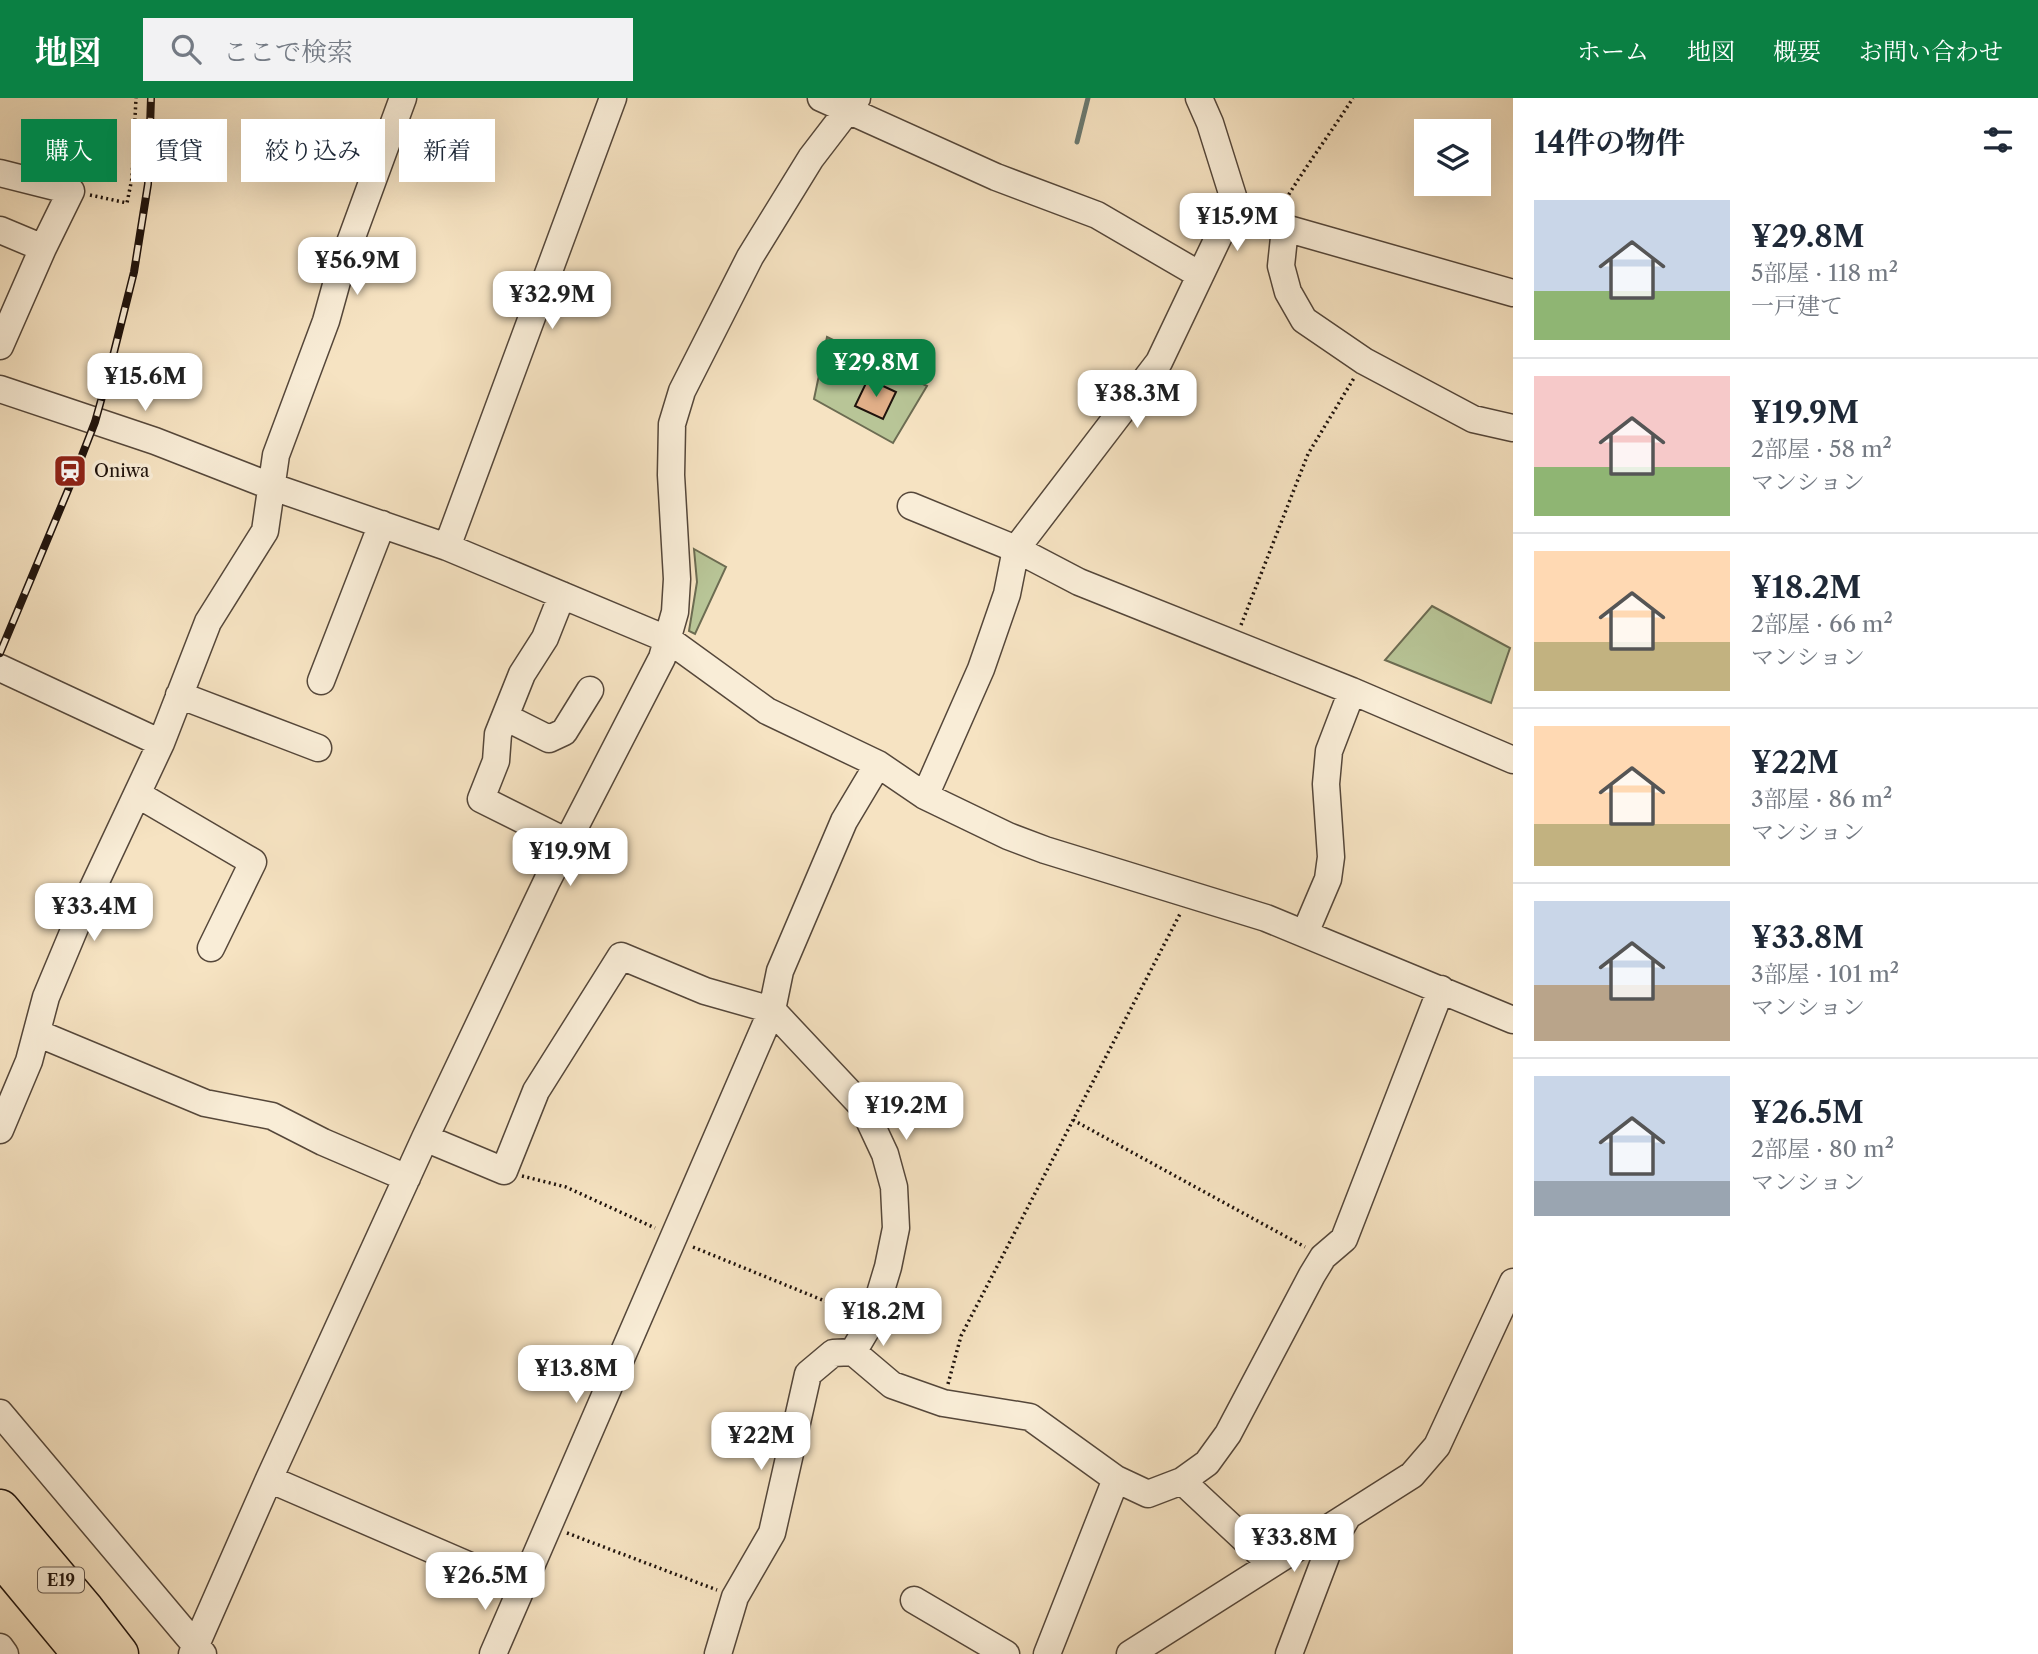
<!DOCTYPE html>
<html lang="ja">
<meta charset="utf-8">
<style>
:root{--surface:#fff;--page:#f2f2f3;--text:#1f2937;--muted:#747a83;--line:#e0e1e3;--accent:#0b8043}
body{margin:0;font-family:"Libre Caslon Text","Noto Serif JP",serif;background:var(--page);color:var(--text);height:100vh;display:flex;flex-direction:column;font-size:26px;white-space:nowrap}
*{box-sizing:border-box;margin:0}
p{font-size:23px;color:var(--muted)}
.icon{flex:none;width:38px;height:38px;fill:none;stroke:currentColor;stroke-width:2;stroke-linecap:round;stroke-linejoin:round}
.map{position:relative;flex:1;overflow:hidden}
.details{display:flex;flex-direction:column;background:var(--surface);width:525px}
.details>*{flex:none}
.hud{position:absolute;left:21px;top:21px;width:665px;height:63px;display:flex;gap:14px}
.tools{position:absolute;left:1414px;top:21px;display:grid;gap:14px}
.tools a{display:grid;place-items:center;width:77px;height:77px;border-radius:0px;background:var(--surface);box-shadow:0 7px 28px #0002;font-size:35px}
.price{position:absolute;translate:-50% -60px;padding:0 16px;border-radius:14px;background:#fff;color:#222;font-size:23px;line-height:46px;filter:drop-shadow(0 2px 4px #0008)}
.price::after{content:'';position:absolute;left:50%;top:42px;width:21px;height:16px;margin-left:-10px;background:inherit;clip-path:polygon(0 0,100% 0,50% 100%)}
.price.current{background:var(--accent);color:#fff}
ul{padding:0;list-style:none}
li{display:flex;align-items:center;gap:21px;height:175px;padding:0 21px}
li+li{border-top:2px solid var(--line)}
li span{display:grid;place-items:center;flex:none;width:196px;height:140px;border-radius:0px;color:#555}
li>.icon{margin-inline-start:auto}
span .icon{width:84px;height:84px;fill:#fffc;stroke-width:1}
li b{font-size:30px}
h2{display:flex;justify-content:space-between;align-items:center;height:84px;padding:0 21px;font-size:30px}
.pill{padding:0 24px;border-radius:0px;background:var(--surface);box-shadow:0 7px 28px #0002;font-size:24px;line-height:63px}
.pill.current{background:var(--accent);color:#fff}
header{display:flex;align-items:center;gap:42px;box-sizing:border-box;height:98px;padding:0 35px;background:var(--accent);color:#fff}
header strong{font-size:33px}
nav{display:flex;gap:38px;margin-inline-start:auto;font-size:24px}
.search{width:490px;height:63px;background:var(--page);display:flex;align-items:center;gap:18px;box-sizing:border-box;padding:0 24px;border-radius:0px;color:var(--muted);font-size:26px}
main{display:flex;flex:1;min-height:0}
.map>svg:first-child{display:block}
</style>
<header>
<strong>地図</strong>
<div class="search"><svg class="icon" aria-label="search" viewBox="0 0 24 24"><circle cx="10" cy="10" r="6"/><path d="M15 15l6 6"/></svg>ここで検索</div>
<nav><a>ホーム</a><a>地図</a><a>概要</a><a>お問い合わせ</a></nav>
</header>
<main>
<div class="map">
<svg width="1513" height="1556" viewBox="0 0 1513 1556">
<rect width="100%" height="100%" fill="#f6e3c2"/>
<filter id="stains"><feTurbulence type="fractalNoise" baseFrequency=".00286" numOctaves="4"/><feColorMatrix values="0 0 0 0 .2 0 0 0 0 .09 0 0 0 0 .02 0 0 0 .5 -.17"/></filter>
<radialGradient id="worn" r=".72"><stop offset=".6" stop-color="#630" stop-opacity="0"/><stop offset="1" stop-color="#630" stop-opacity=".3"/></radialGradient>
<path fill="#b8c597" stroke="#6c6c52" stroke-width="2" d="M 827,239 L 927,288 L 893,345 L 814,301 Z
M 694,451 L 726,469 L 695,536 L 689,533 L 697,484 Z
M 1432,508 L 1510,550 L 1491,605 L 1385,562 Z"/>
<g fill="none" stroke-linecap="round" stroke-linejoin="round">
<path stroke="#6b7a71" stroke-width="5" d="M 1077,44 L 1088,0"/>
</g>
<path fill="#e1af88" stroke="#1f130d" stroke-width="2" d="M 868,281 L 896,294 L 883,321 L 855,308 Z"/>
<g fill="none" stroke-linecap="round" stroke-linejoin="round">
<defs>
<path id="minor" d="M 821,0 L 996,79 L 1097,117 L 1200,177
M 0,75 L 71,93 L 43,150
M 1237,111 L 1285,130 L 1513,195
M 1285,130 L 1281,168 L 1288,194 L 1304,222 L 1364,263 L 1473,321 L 1513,330
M 0,132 L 43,150 L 0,248
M 0,291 L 155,343 L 273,389 L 447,449 L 669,542 L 767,613 L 878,666 L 925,698 L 1008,738 L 1045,752 L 1266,820 L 1513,922
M 911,408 L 1016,451 L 1079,484 L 1352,593 L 1513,662
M 447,449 L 613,0
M 562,497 L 545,540 L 522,576 L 498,636 L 496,663 L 481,701 L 567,744
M 0,570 L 161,645
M 321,583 L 382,426
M 179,597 L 318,650
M 505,619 L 549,641 L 564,634 L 590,592
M 137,696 L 253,764 L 211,850
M 925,698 L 981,571 L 1007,496 L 1016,451 L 1159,264 L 1219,138 L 1237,111 L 1210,25 L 1199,0
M 1305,835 L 1328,781 L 1331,759 L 1326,686 L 1329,653 L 1352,593
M 37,935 L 205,1005 L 272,1018 L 323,1044 L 407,1080
M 0,1032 L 29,963 L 46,899 L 82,813 L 161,645 L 208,524 L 265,433 L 276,357 L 326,223 L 341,169 L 403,0
M 425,1040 L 504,1073 L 536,993 L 621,858 L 705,893 L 772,912 L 863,1009 L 885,1056 L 894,1089 L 896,1130 L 888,1169 L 872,1222 L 853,1254
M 0,1315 L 203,1556
M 269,1381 L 521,1490
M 1182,1383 L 1207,1365 L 1228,1336 L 1312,1177 L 1323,1159 L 1344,1141 L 1441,891
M 914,1502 L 1006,1556
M 0,1549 L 5,1556
M 192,1556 L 269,1381 L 425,1040 L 547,783 L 662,560 L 675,514 L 677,481 L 671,377 L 672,326 L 682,293 L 750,159 L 811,60 L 857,0
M 493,1556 L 772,912 L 780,873 L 844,723 L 878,666
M 718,1556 L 735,1499 L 772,1435 L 808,1276 L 833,1255 L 853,1254 L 892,1287 L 943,1305 L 1030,1319 L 1116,1381 L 1148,1396 L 1182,1383 L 1270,1465
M 1047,1556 L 1116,1381
M 1130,1556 L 1412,1377 L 1437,1348 L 1513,1184
M 1289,1556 L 1330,1448 L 1346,1421"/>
<path id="highway" d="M 0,1411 L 85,1512 L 119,1556
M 0,1457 L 82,1556"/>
</defs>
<use href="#minor" stroke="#55473a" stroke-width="29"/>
<use href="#highway" stroke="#1f130d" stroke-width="41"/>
<path stroke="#1f130d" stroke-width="3.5" stroke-dasharray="2 3.5" stroke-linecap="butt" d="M 90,97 L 127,105 L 132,80 L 136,0
M 1283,106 C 1305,69 1330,36 1353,0
M 1241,527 L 1308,356 L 1354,280
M 1073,1022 L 1305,1149
M 522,1078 L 566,1089 L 655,1130
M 693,1149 L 854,1215
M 948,1286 L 961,1238 L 1181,814
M 567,1435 L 717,1492"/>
<use href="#minor" stroke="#f9edd7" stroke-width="26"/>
<use href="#highway" stroke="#f6e3c2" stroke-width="38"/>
<defs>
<path id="rail" d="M 0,555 L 76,373 L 95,324 L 109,274 L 134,174 L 148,86 L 151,0"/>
</defs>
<use href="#rail" stroke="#1f130d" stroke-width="8"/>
<use href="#rail" stroke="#f9edd7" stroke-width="5" stroke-dasharray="16" stroke-linecap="butt"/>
</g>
<defs>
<symbol id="station-square" viewBox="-11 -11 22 22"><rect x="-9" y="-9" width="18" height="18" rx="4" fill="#8f2418" stroke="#f9edd7"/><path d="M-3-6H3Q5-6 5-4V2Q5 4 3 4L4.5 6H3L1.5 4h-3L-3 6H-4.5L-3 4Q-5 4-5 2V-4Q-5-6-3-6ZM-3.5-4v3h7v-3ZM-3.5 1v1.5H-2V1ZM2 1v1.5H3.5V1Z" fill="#fff"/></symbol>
</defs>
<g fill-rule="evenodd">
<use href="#station-square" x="51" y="354" width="38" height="38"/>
</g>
<g text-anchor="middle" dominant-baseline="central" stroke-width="7" stroke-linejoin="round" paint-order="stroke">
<rect fill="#f9edd7" stroke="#60544a" stroke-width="2" x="38" y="1469.5" width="46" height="25" rx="5"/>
<g font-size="16" font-weight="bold" fill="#1f130d">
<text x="61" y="1482">E19</text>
</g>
<g font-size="18" fill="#1f130d" stroke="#f9edd7" text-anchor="start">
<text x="94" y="373">Oniwa</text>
</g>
</g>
<rect width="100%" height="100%" filter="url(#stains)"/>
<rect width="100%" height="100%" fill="url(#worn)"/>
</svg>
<div class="tools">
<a><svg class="icon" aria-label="layers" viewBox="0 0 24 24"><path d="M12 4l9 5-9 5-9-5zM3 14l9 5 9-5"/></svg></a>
</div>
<b class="price" style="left:1237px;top:155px">¥15.9M</b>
<b class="price" style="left:357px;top:199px">¥56.9M</b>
<b class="price" style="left:552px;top:233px">¥32.9M</b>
<b class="price current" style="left:876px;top:301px">¥29.8M</b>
<b class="price" style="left:145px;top:315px">¥15.6M</b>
<b class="price" style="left:1137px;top:332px">¥38.3M</b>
<b class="price" style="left:570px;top:790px">¥19.9M</b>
<b class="price" style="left:94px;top:845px">¥33.4M</b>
<b class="price" style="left:906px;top:1044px">¥19.2M</b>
<b class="price" style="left:883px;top:1250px">¥18.2M</b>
<b class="price" style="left:576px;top:1307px">¥13.8M</b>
<b class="price" style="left:761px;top:1374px">¥22M</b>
<b class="price" style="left:1294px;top:1476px">¥33.8M</b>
<b class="price" style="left:485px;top:1514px">¥26.5M</b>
<div class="hud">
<a class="pill current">購入</a>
<a class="pill">賃貸</a>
<a class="pill">絞り込み</a>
<a class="pill">新着</a>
</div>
</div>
<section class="details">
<h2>14件の物件<svg class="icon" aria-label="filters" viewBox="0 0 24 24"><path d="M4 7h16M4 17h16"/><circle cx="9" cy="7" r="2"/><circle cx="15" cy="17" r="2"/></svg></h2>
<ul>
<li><span style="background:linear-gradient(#c9d6e8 65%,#8fb573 0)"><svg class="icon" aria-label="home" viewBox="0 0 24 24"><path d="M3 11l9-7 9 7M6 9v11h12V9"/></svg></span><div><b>¥29.8M</b><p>5部屋 · 118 m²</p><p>一戸建て</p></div></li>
<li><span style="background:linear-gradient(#f6c9c9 65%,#8fb573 0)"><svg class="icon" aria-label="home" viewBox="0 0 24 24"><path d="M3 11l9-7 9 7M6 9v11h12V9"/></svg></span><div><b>¥19.9M</b><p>2部屋 · 58 m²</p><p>マンション</p></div></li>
<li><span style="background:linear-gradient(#ffd9b3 65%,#c2b280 0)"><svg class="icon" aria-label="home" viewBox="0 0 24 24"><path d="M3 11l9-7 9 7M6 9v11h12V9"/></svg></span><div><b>¥18.2M</b><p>2部屋 · 66 m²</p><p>マンション</p></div></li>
<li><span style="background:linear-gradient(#ffd9b3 70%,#c2b280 0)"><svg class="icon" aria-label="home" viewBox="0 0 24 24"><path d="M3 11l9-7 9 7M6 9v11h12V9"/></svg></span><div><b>¥22M</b><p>3部屋 · 86 m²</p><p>マンション</p></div></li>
<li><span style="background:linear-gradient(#c9d6e8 60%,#b9a48a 0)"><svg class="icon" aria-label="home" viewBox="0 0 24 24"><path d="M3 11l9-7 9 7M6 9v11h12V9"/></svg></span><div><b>¥33.8M</b><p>3部屋 · 101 m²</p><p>マンション</p></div></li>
<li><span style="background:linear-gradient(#c9d6e8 75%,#9aa5b1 0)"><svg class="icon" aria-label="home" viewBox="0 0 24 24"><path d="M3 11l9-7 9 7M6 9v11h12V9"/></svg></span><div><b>¥26.5M</b><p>2部屋 · 80 m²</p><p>マンション</p></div></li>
</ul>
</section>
</main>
